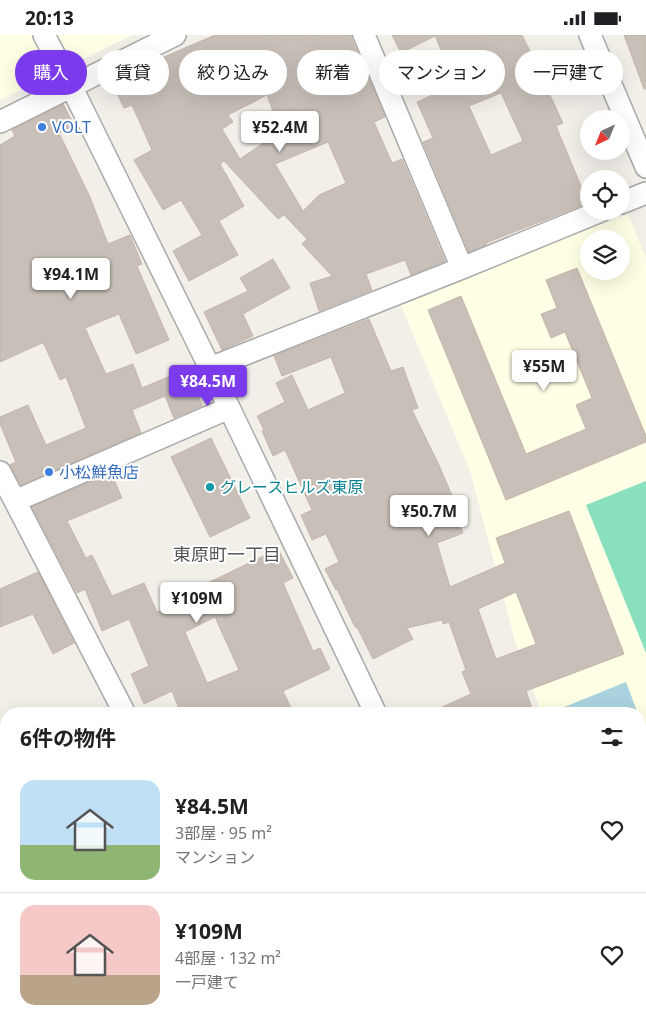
<!DOCTYPE html>
<html lang="ja">
<meta charset="utf-8">
<style>
:root{--surface:#fff;--page:#f6f6f6;--text:#202124;--muted:#757577;--line:#e0e0e0;--accent:#7c3aed}
body{margin:0;font-family:"Noto Sans","Noto Sans JP",sans-serif;background:var(--page);color:var(--text);height:100vh;display:flex;flex-direction:column;font-size:19px;white-space:nowrap}
*{box-sizing:border-box;margin:0}
p{font-size:16px;color:var(--muted)}
.icon{flex:none;width:28px;height:28px;fill:none;stroke:currentColor;stroke-width:2;stroke-linecap:round;stroke-linejoin:round}
.map{position:relative;flex:1;overflow:hidden}
.side{position:absolute;left:0px;top:672px;width:646px;height:321px;display:flex;flex-direction:column;background:var(--surface);border-radius:20px 20px 0 0;box-shadow:0 5px 20px #0002}
.side>*{flex:none}
.hud{position:absolute;left:15px;top:15px;width:616px;height:45px;display:flex;gap:10px}
.needle{width:32px;rotate:223deg}
.fabs{position:absolute;left:580px;top:75px;display:grid;gap:10px}
.fabs a{display:grid;place-items:center;width:50px;height:50px;border-radius:50%;background:var(--surface);box-shadow:0 5px 20px #0002;font-size:25px}
.price{position:absolute;translate:-50% -42px;padding:0 11px;border-radius:5px;background:#fff;color:#222;font-size:16px;line-height:32px;filter:drop-shadow(0 1px 2px #0008)}
.price::after{content:'';position:absolute;left:50%;top:30px;width:15px;height:11px;margin-left:-8px;background:inherit;clip-path:polygon(0 0,100% 0,50% 100%)}
.price.on{background:var(--accent);color:#fff}
ul{padding:0;list-style:none}
li{display:flex;align-items:center;gap:15px;height:125px;padding:0 20px}
li+li{border-top:1px solid var(--line)}
li span{display:grid;place-items:center;flex:none;width:140px;height:100px;border-radius:15px;color:#555}
li>.icon{margin-inline-start:auto}
span .icon{width:60px;height:60px;fill:#fffc;stroke-width:1}
li b{font-size:21px}
h2{display:flex;justify-content:space-between;align-items:center;height:60px;padding:0 20px;font-size:21px}
.chip{padding:0 18px;border-radius:22px;background:var(--surface);box-shadow:0 5px 20px #0002;font-size:18px;line-height:45px}
.chip.on{background:var(--accent);color:#fff}
.status{display:flex;justify-content:space-between;align-items:center;height:35px;padding:0 25px;background:var(--surface);direction:ltr}
.status svg{height:14px;fill:currentColor}
.map>svg:first-child{display:block}
</style>
<div class="status"><b>20:13</b><svg viewBox="0 0 49 12"><path d="M0 12V9h3v3zM5 12V6h3v6zM10 12V3h3v9zM15 12V0h3v12zM26 1h20v11H26zM47 4h2v5h-2z"/></svg></div>
<div class="map">
<svg width="646" height="993" viewBox="0 0 646 993">
<rect width="100%" height="100%" fill="#f2efe9"/>
<path fill="#ffffe5" fill-rule="evenodd" d="M 0,0 L 132,0 L 0,65 Z
M 628,179 L 646,223 L 646,687 L 640,690 L 640,679 L 542,679 L 515,606 L 470,436 L 400,268 ZM 589,204 L 621,204 L 621,236 L 589,236 Z"/>
<path fill="#88e0be" d="M 646,446 L 646,618 L 586,470 Z"/>
<path fill="#aad3df" d="M 626,647 L 638,679 L 558,679 L 557,675 Z"/>
<path fill="#c7bfb8" stroke="#c4b6ab" fill-rule="evenodd" d="M 215,0 L 352,0 L 352,5 L 385,82 L 374,87 L 392,128 L 402,124 L 445,226 L 411,240 L 405,225 L 366,239 L 372,255 L 319,276 L 310,248 L 332,241 L 302,209 L 307,204 L 284,180 L 278,184 L 224,126 L 220,129 L 244,171 L 219,186 L 238,220 L 189,246 L 173,216 L 202,200 L 181,165 L 163,175 L 134,125 L 152,115 L 132,70 L 124,73 L 111,46 L 148,28 L 148,29 ZM 267,60 L 279,93 L 269,98 L 271,103 L 240,124 L 222,94 L 233,87 L 228,80 ZM 328,107 L 346,148 L 319,160 L 303,176 L 275,129 Z
M 392,0 L 522,0 L 534,24 L 544,20 L 551,37 L 541,41 L 563,88 L 556,91 L 588,168 L 486,208 L 487,209 L 469,217 L 423,107 L 433,103 L 417,67 L 456,49 L 435,1 L 401,18 ZM 501,58 L 523,106 L 491,120 L 469,71 Z
M 624,0 L 646,0 L 646,54 L 644,54 Z
M 63,69 L 74,90 L 59,98 L 90,162 L 108,209 L 130,200 L 142,229 L 137,231 L 169,305 L 136,319 L 119,279 L 85,293 L 106,339 L 133,329 L 142,353 L 194,331 L 200,347 L 194,350 L 202,371 L 174,383 L 165,361 L 132,375 L 141,398 L 21,450 L 10,430 L 16,427 L 0,389 L 0,382 L 28,370 L 46,410 L 86,393 L 66,342 L 60,345 L 44,309 L 42,309 L 42,308 L 0,327 L 0,110 L 15,101 L 12,95 Z
M 273,224 L 290,253 L 243,279 L 253,301 L 222,315 L 204,277 L 248,256 L 240,243 Z
M 577,233 L 646,401 L 646,407 L 506,465 L 428,275 L 461,261 L 526,419 L 586,394 L 576,370 L 592,363 L 565,297 L 551,303 L 541,279 L 557,273 L 546,245 Z
M 369,284 L 391,336 L 403,332 L 418,373 L 412,375 L 438,428 L 457,472 L 453,474 L 463,498 L 437,508 L 450,552 L 505,528 L 496,503 L 569,476 L 624,619 L 526,656 L 534,679 L 427,679 L 471,659 L 462,637 L 466,635 L 449,587 L 443,589 L 442,585 L 407,593 L 413,604 L 373,624 L 357,592 L 355,592 L 337,554 L 336,555 L 325,534 L 339,527 L 326,499 L 312,505 L 301,480 L 312,475 L 285,415 L 273,421 L 262,396 L 264,395 L 257,381 L 285,367 L 276,348 L 292,340 L 308,375 L 345,358 L 331,322 L 282,341 L 274,321 ZM 516,557 L 536,609 L 496,624 L 478,574 Z
M 211,403 L 250,483 L 210,502 L 171,422 Z
M 111,438 L 122,463 L 67,486 L 86,523 L 92,520 L 112,561 L 144,548 L 157,577 L 191,565 L 187,558 L 278,514 L 293,543 L 283,548 L 313,616 L 320,613 L 330,634 L 283,656 L 294,679 L 181,679 L 172,656 L 144,669 L 131,639 L 149,631 L 129,584 L 102,596 L 85,554 L 77,558 L 32,472 ZM 215,582 L 239,635 L 207,648 L 185,597 Z
M 38,537 L 74,608 L 53,619 L 33,579 L 0,592 L 0,554 Z"/>
<g fill="none" stroke-linecap="round" stroke-linejoin="round">
<defs>
<path id="minor" d="M 44,0 L 71,51 L 210,333 L 376,679
M 364,0 L 462,233
M 590,0 L 646,132
M 0,87 L 175,0
M 621,168 L 646,158
M 210,333 L 462,233 L 601,176
M 0,437 L 125,679
M 15,466 L 229,373
M 640,936 L 646,934
M 284,988 L 287,993
M 501,993 L 514,988"/>
</defs>
<use href="#minor" stroke="#a9a9a9" stroke-width="24"/>
<use href="#minor" stroke="#fff" stroke-width="21"/>
</g>
<g fill="#3f7fe0" stroke="#fff" stroke-width="2">
<circle cx="42" cy="92" r="5"/>
<circle cx="49" cy="437" r="5"/>
</g>
<circle fill="#0f9aa8" stroke="#fff" stroke-width="2" cx="210" cy="452" r="5"/>
<g text-anchor="middle" dominant-baseline="central" stroke-width="4" stroke-linejoin="round" paint-order="stroke">
<g font-size="16" fill="#366cbe" stroke="#fff" text-anchor="start">
<text x="52" y="92">VOLT</text>
<text x="59" y="437">小松鮮魚店</text>
</g>
<g font-size="16" fill="#0d838f" stroke="#fff" text-anchor="start">
<text x="220" y="452">グレースヒルズ東原</text>
</g>
<g font-size="18" fill="#555" stroke="#fff">
<text x="227" y="519">東原町一丁目</text>
</g>
</g>
</svg>
<div class="fabs">
<a><svg class="needle" viewBox="-14 -14 28 28"><path d="M0-13l5 13h-10z" fill="#e53935"/><path d="M0 13l5-13h-10z" fill="#757577"/></svg></a>
<a><svg class="icon" aria-label="locate" viewBox="0 0 24 24"><circle cx="12" cy="12" r="6"/><path d="M12 2v4M12 18v4M2 12h4M18 12h4"/></svg></a>
<a><svg class="icon" aria-label="layers" viewBox="0 0 24 24"><path d="M12 4l9 5-9 5-9-5zM3 14l9 5 9-5"/></svg></a>
</div>
<b class="price" style="left:280px;top:118px">¥52.4M</b>
<b class="price" style="left:71px;top:265px">¥94.1M</b>
<b class="price" style="left:544px;top:357px">¥55M</b>
<b class="price on" style="left:208px;top:372px">¥84.5M</b>
<b class="price" style="left:429px;top:502px">¥50.7M</b>
<b class="price" style="left:197px;top:589px">¥109M</b>
<div class="hud">
<a class="chip on">購入</a>
<a class="chip">賃貸</a>
<a class="chip">絞り込み</a>
<a class="chip">新着</a>
<a class="chip">マンション</a>
<a class="chip">一戸建て</a>
</div>
<section class="side">
<h2>6件の物件<svg class="icon" aria-label="filters" viewBox="0 0 24 24"><path d="M4 7h16M4 17h16"/><circle cx="9" cy="7" r="2"/><circle cx="15" cy="17" r="2"/></svg></h2>
<ul>
<li><span style="background:linear-gradient(#bfe0f5 65%,#8fb573 0)"><svg class="icon" aria-label="home" viewBox="0 0 24 24"><path d="M3 11l9-7 9 7M6 9v11h12V9"/></svg></span><div><b>¥84.5M</b><p>3部屋 · 95 m²</p><p>マンション</p></div><svg class="icon" aria-label="heart" viewBox="0 0 24 24"><path d="M12 20l-8-8c-3-5 5-10 8-4 3-6 11-1 8 4z"/></svg></li>
<li><span style="background:linear-gradient(#f6c9c9 70%,#b9a48a 0)"><svg class="icon" aria-label="home" viewBox="0 0 24 24"><path d="M3 11l9-7 9 7M6 9v11h12V9"/></svg></span><div><b>¥109M</b><p>4部屋 · 132 m²</p><p>一戸建て</p></div><svg class="icon" aria-label="heart" viewBox="0 0 24 24"><path d="M12 20l-8-8c-3-5 5-10 8-4 3-6 11-1 8 4z"/></svg></li>
</ul>
</section>
</div>
